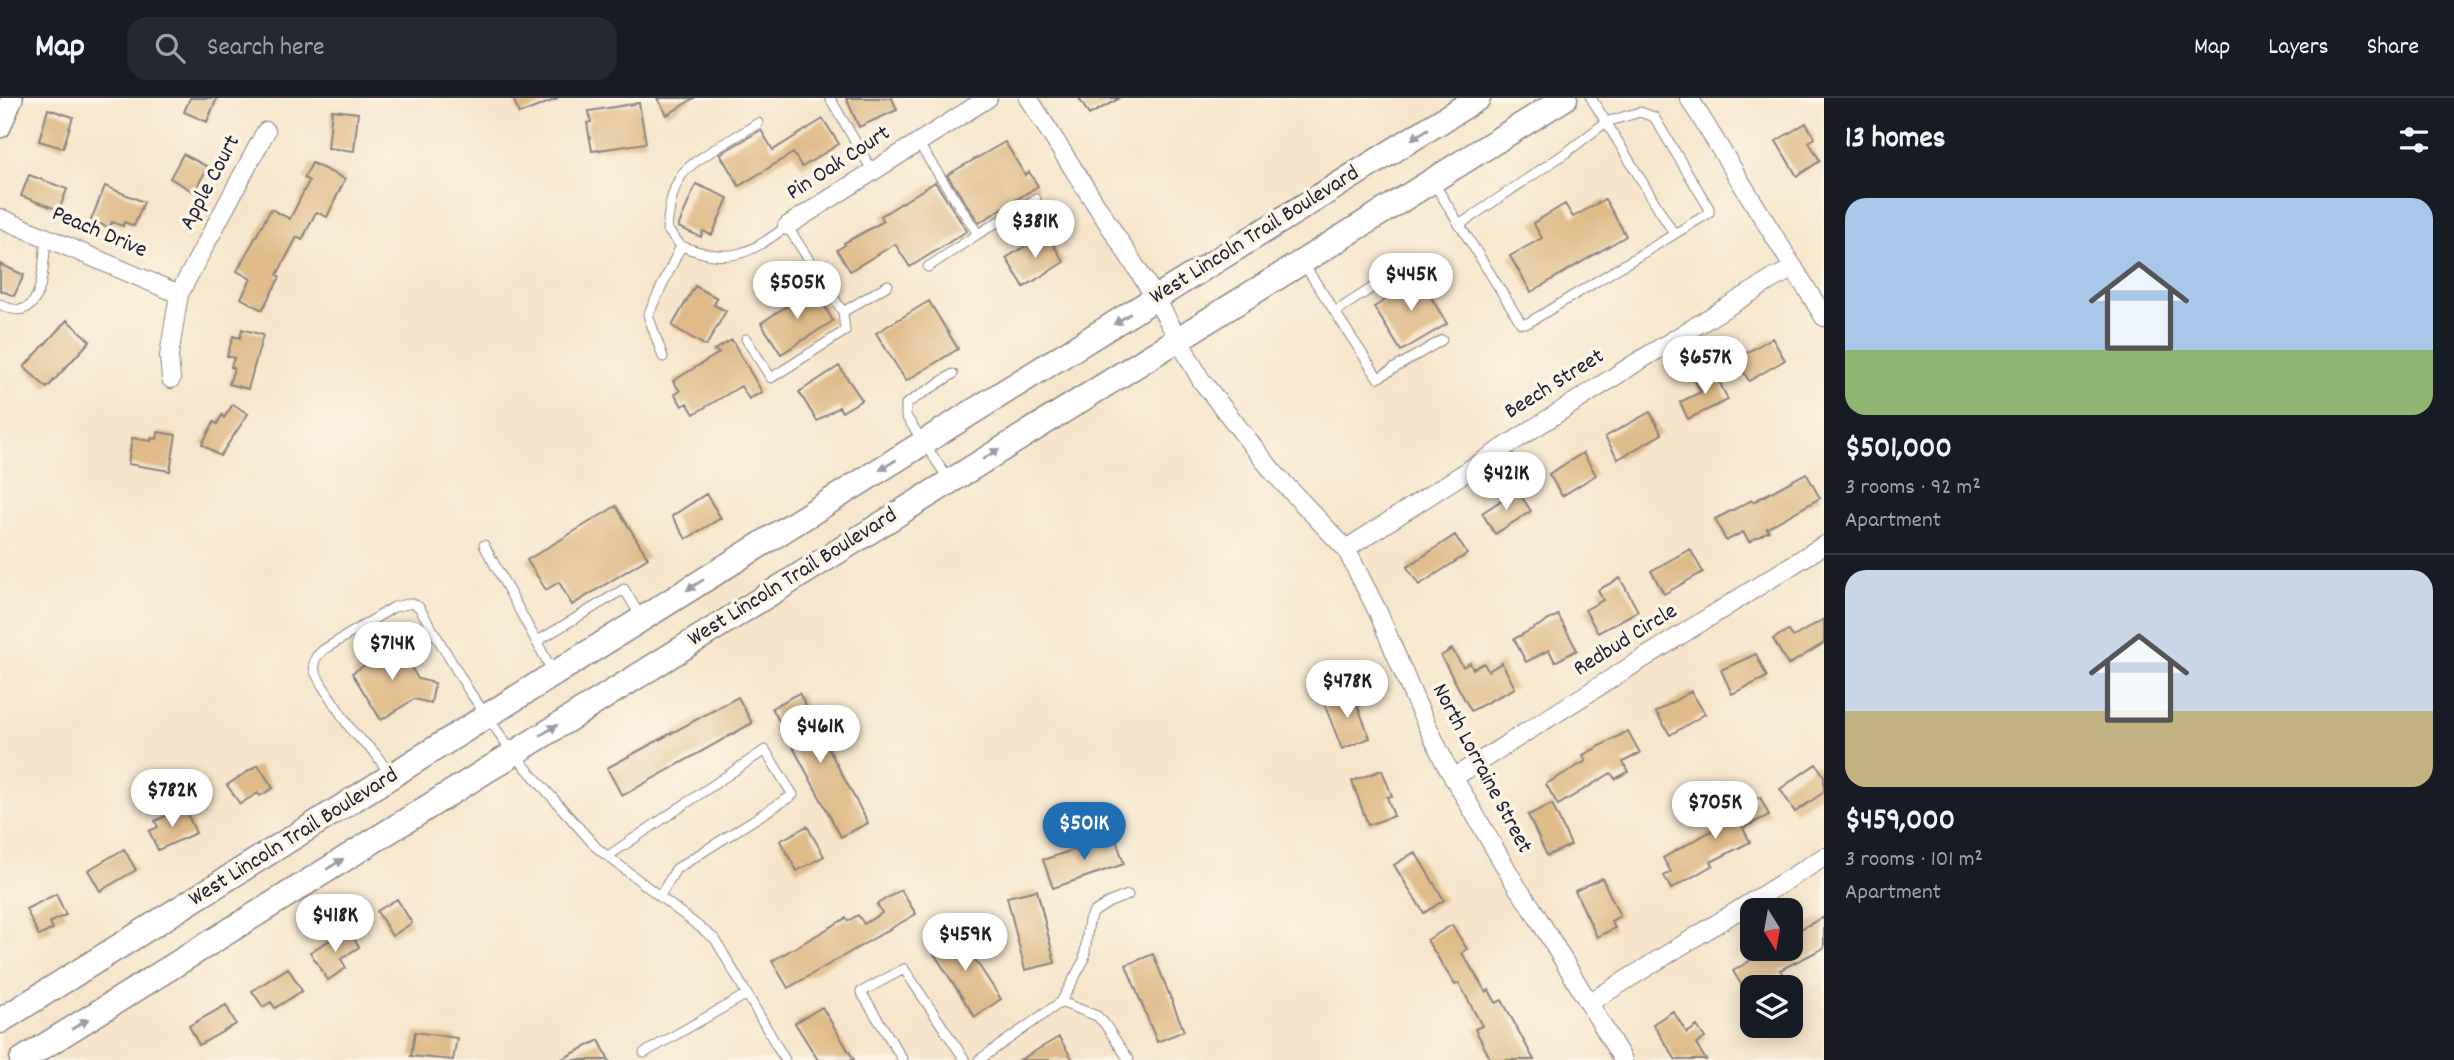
<!DOCTYPE html>
<meta charset="utf-8">
<style>
:root{--surface:#171b24;--page:#242831;--text:#f1f3f6;--muted:#9ea1a6;--line:#363941;--accent:#1f6fb2}
body{margin:0;font-family:Dekko,sans-serif;background:var(--page);color:var(--text);height:100vh;display:flex;flex-direction:column;font-size:26px;white-space:nowrap}
*{box-sizing:border-box;margin:0}
p{font-size:23px;color:var(--muted)}
.icon{flex:none;width:38px;height:38px;fill:none;stroke:currentColor;stroke-width:2;stroke-linecap:round;stroke-linejoin:round}
.map{position:relative;flex:1;overflow:hidden}
.side{display:flex;flex-direction:column;background:var(--surface);width:630px}
.side>*{flex:none}
.needle{width:46px;rotate:169deg}
.fabs{position:absolute;left:1740px;top:800px;display:grid;gap:14px}
.fabs a{display:grid;place-items:center;width:63px;height:63px;border-radius:14px;background:var(--surface);box-shadow:0 4px 18px #0003;font-size:35px}
.price{position:absolute;translate:-50% -60px;padding:0 16px;border-radius:24px;background:#fff;color:#222;font-size:23px;line-height:46px;filter:drop-shadow(0 2px 4px #0008)}
.price::after{content:'';position:absolute;left:50%;top:42px;width:21px;height:16px;margin-left:-10px;background:inherit;clip-path:polygon(0 0,100% 0,50% 100%)}
.price.on{background:var(--accent);color:#fff}
ul{padding:0;list-style:none}
li{display:grid;align-content:center;gap:14px;height:371px;padding:0 21px}
li+li{border-top:2px solid var(--line)}
li span{display:grid;place-items:center;height:217px;border-radius:21px;color:#555}
li>.icon{margin-inline-start:auto}
span .icon{width:126px;height:126px;fill:#fffc;stroke-width:1}
li b{font-size:30px}
h2{display:flex;justify-content:space-between;align-items:center;height:84px;padding:0 21px;font-size:30px}
header{display:flex;align-items:center;gap:42px;box-sizing:border-box;height:98px;padding:0 35px;background:var(--surface);border-bottom:2px solid var(--line)}
header strong{font-size:33px}
nav{display:flex;gap:38px;margin-inline-start:auto;font-size:24px}
.search{width:490px;height:63px;background:var(--page);display:flex;align-items:center;gap:18px;box-sizing:border-box;padding:0 24px;border-radius:21px;color:var(--muted);font-size:26px}
main{display:flex;flex:1;min-height:0}
.map>svg:first-child{display:block}
</style>
<header>
<strong>Map</strong>
<div class="search"><svg class="icon" aria-label="search" viewBox="0 0 24 24"><circle cx="10" cy="10" r="6"/><path d="M15 15l6 6"/></svg>Search here</div>
<nav><a>Map</a><a>Layers</a><a>Share</a></nav>
</header>
<main>
<div class="map">
<svg width="1824" height="962" viewBox="0 0 1824 962">
<rect width="100%" height="100%" fill="#fcf5e5"/>
<filter id="ink" filterUnits="userSpaceOnUse"><feTurbulence type="fractalNoise" baseFrequency=".0143" numOctaves="2"/><feDisplacementMap in="SourceGraphic" scale="14" xChannelSelector="R" yChannelSelector="G"/><feConvolveMatrix kernelMatrix="1 2 1 2 8 2 1 2 1" color-interpolation-filters="sRGB"/></filter>
<filter id="wash" filterUnits="userSpaceOnUse"><feTurbulence type="fractalNoise" baseFrequency=".00686" numOctaves="4" result="noise"/><feDisplacementMap in="SourceGraphic" scale="28" xChannelSelector="R" yChannelSelector="G"/><feGaussianBlur stdDeviation="1.57" result="paint"/><feColorMatrix in="noise" values="0 0 0 0 0 0 0 0 0 0 0 0 0 0 0 0 0 1.4 0 .05"/><feComposite in="paint" operator="in"/></filter>
<g filter="url(#wash)">
<rect width="100%" height="100%" fill="#f6e5cb"/>
<g id="blocks">
<path fill="#dfbb89" d="M 190,0 L 217,0 L 207,24 L 184,14 Z
M 513,0 L 557,0 L 557,1 L 519,16 Z
M 657,0 L 694,0 L 667,17 Z
M 846,0 L 892,0 L 897,12 L 859,29 Z
M 1079,0 L 1120,0 L 1089,17 Z
M 639,5 L 646,45 L 592,53 L 587,25 L 591,24 L 589,13 Z
M 48,11 L 73,19 L 63,50 L 39,43 Z
M 332,12 L 358,15 L 354,53 L 328,50 Z
M 823,21 L 839,46 L 802,69 L 793,55 L 739,88 L 720,56 L 761,32 L 773,52 Z
M 1806,25 L 1815,40 L 1809,44 L 1820,63 L 1797,78 L 1776,43 Z
M 1005,44 L 1025,77 L 1029,74 L 1038,88 L 979,125 L 947,77 Z
M 183,56 L 208,69 L 194,94 L 170,80 Z
M 312,65 L 345,81 L 327,119 L 316,114 L 302,142 L 297,139 L 277,177 L 280,179 L 262,212 L 241,200 L 251,181 L 237,173 L 271,111 L 290,121 L 309,83 L 304,80 Z
M 29,77 L 67,91 L 59,112 L 21,98 Z
M 935,84 L 967,133 L 910,169 L 895,146 L 850,173 L 837,152 L 845,147 L 844,145 L 884,123 L 881,118 Z
M 696,86 L 728,100 L 712,137 L 703,133 L 701,139 L 678,129 Z
M 105,88 L 144,104 L 134,128 L 124,124 L 123,128 L 112,124 L 109,130 L 91,122 Z
M 1605,101 L 1626,138 L 1531,194 L 1510,158 L 1542,140 L 1533,125 L 1565,106 L 1573,119 Z
M 1046,135 L 1064,164 L 1024,189 L 1006,160 Z
M 0,166 L 24,177 L 14,198 L 0,192 Z
M 1416,174 L 1447,226 L 1401,253 L 1374,209 L 1405,190 L 1401,183 Z
M 695,188 L 717,200 L 714,207 L 726,213 L 706,248 L 672,228 Z
M 814,190 L 833,223 L 781,256 L 761,225 Z
M 929,203 L 958,251 L 906,283 L 876,235 Z
M 67,222 L 90,243 L 47,290 L 24,269 Z
M 242,231 L 263,237 L 248,291 L 229,286 L 234,270 L 231,269 L 234,260 L 227,258 L 233,238 L 240,240 Z
M 1772,240 L 1785,262 L 1749,283 L 1736,261 Z
M 732,242 L 762,294 L 749,301 L 741,288 L 694,316 L 687,305 L 682,308 L 675,296 L 680,293 L 673,283 L 719,255 L 714,252 Z
M 839,268 L 862,302 L 842,314 L 839,309 L 817,323 L 799,294 Z
M 1714,272 L 1728,302 L 1688,321 L 1680,304 L 1701,294 L 1694,282 Z
M 233,306 L 248,316 L 220,358 L 202,346 L 214,324 L 217,326 L 222,317 L 224,320 Z
M 1650,314 L 1662,336 L 1618,361 L 1605,339 Z
M 158,334 L 176,337 L 170,373 L 128,366 L 132,340 L 151,343 L 151,340 L 157,341 Z
M 1583,355 L 1596,377 L 1562,398 L 1549,376 Z
M 1806,375 L 1820,400 L 1767,430 L 1769,433 L 1749,444 L 1743,434 L 1726,443 L 1715,421 L 1752,402 L 1753,404 Z
M 1517,392 L 1531,413 L 1495,436 L 1482,415 Z
M 706,396 L 721,420 L 686,441 L 672,418 Z
M 616,408 L 648,460 L 572,507 L 559,484 L 546,492 L 527,462 Z
M 1455,437 L 1467,456 L 1419,487 L 1407,469 Z
M 1690,451 L 1703,474 L 1664,496 L 1651,473 Z
M 1620,480 L 1638,513 L 1598,535 L 1585,512 L 1603,502 L 1598,492 Z
M 1558,517 L 1577,552 L 1555,564 L 1549,552 L 1526,564 L 1514,541 Z
M 1824,521 L 1824,545 L 1788,567 L 1773,541 L 1788,532 L 1793,539 Z
M 401,545 L 410,560 L 407,562 L 418,581 L 435,585 L 431,605 L 414,601 L 381,622 L 352,575 Z
M 1452,551 L 1463,569 L 1470,565 L 1473,571 L 1484,565 L 1488,573 L 1502,565 L 1515,590 L 1471,613 L 1441,558 Z
M 1756,556 L 1767,579 L 1732,596 L 1721,572 Z
M 1691,593 L 1705,616 L 1670,637 L 1656,614 Z
M 1352,594 L 1370,640 L 1342,651 L 1324,605 Z
M 799,595 L 868,725 L 841,739 L 772,610 Z
M 738,599 L 752,625 L 622,698 L 607,670 Z
M 1628,633 L 1640,655 L 1623,664 L 1628,674 L 1615,681 L 1611,675 L 1558,707 L 1546,686 L 1586,663 L 1583,657 Z
M 1816,666 L 1824,678 L 1824,694 L 1795,714 L 1780,691 Z
M 258,667 L 273,690 L 260,698 L 258,695 L 240,706 L 227,687 Z
M 1382,672 L 1392,698 L 1387,699 L 1394,718 L 1368,727 L 1352,683 Z
M 1737,699 L 1742,708 L 1760,699 L 1769,717 L 1743,730 L 1750,744 L 1711,764 L 1713,767 L 1671,791 L 1664,778 L 1671,774 L 1663,760 L 1715,731 L 1712,725 L 1725,719 L 1719,708 Z
M 1552,706 L 1571,747 L 1547,758 L 1528,717 Z
M 184,709 L 196,735 L 158,752 L 149,733 L 158,729 L 155,723 Z
M 807,728 L 824,758 L 797,773 L 780,743 Z
M 1115,738 L 1124,766 L 1053,790 L 1043,762 Z
M 124,751 L 136,772 L 100,793 L 88,772 Z
M 1415,754 L 1444,802 L 1424,815 L 1394,767 Z
M 1602,780 L 1620,818 L 1611,823 L 1615,830 L 1597,839 L 1575,793 Z
M 901,792 L 916,816 L 788,890 L 772,863 L 846,820 L 848,823 L 858,817 L 864,826 L 882,815 L 877,806 Z
M 1037,792 L 1055,865 L 1025,872 L 1007,799 Z
M 56,796 L 66,817 L 50,824 L 53,831 L 39,838 L 26,811 Z
M 397,801 L 412,825 L 392,838 L 377,813 Z
M 1824,819 L 1824,850 L 1780,872 L 1782,875 L 1759,889 L 1752,889 L 1752,893 L 1747,896 L 1733,873 L 1771,850 L 1790,850 L 1790,836 Z
M 1452,827 L 1467,851 L 1462,855 L 1486,894 L 1489,892 L 1496,905 L 1502,902 L 1534,962 L 1491,962 L 1475,931 L 1482,928 L 1459,885 L 1455,887 L 1427,842 Z
M 348,831 L 359,849 L 341,861 L 346,870 L 328,882 L 310,854 Z
M 955,831 L 1001,901 L 975,919 L 929,848 Z
M 1153,856 L 1184,933 L 1157,944 L 1126,867 Z
M 288,870 L 302,893 L 275,910 L 271,904 L 263,909 L 252,893 Z
M 226,907 L 236,926 L 199,947 L 189,928 Z
M 822,909 L 854,962 L 818,962 L 795,925 Z
M 1673,913 L 1687,935 L 1697,928 L 1705,940 L 1696,946 L 1706,962 L 1676,962 L 1653,926 Z
M 415,934 L 457,940 L 453,962 L 411,958 Z
M 1059,939 L 1073,962 L 1020,962 Z
M 599,942 L 609,962 L 560,962 Z"/>
</g>
</g>
<g filter="url(#ink)">
<use href="#blocks" fill-opacity="0" stroke="#8c8483" stroke-width="2"/>
<g fill="none" stroke-linecap="round" stroke-linejoin="round">
<defs>
<path id="service" d="M 830,0 L 873,74
M 918,45 L 978,136 L 1036,101
M 1433,84 L 1521,225 L 1528,225 L 1709,115 L 1709,110 L 1654,19 L 1640,14 L 1606,24 L 1591,0
M 1459,127 L 1567,54 L 1606,24 L 1674,136
M 681,148 L 667,131 C 669,111 672,84 688,70 C 704,55 739,38 758,25
M 1303,165 L 1378,280 L 1442,242
M 928,169 L 978,136
M 0,206 C 45,231 43,168 46,139
M 1335,214 L 1401,171
M 746,241 L 771,280 L 845,233 L 843,214
M 663,259 L 648,217 L 681,148 C 729,166 747,158 787,128 L 843,214 L 888,187
M 949,382 L 906,318 L 906,306 L 953,276
M 484,447 L 553,574
M 536,544 L 624,491 L 641,519
M 390,677 L 375,655 L 352,633 L 322,587 L 315,574 L 314,566 L 316,559 L 323,552 L 394,509 L 412,505 L 419,509 L 469,593 L 513,655 L 597,750 L 715,841 L 785,962
M 608,758 L 765,652 L 793,697 L 676,771 L 660,798
M 1061,904 L 1097,918 L 1104,925 L 1129,962
M 644,955 L 747,896
M 903,962 L 861,894 L 904,871 L 965,962
M 979,962 L 1061,904 L 1084,862 L 1089,822 L 1094,814 L 1110,804 L 1128,797"/>
<path id="minor" d="M 1028,0 L 1155,199 L 1201,282 L 1274,375 L 1346,451 L 1378,514 L 1415,602 L 1445,665 L 1517,789 L 1532,810 L 1623,962
M 1689,0 L 1824,219
M 0,120 L 179,196
M 787,128 L 988,0
M 171,281 L 169,258 L 179,196 L 266,33
M 1346,451 L 1634,266 L 1776,179 L 1793,171
M 1453,680 L 1824,447
M 1589,905 L 1824,759"/>
<path id="tertiary" d="M 0,29 L 12,0"/>
<path id="secondary" d="M 0,923 C 493,617 983,304 1478,0
M 22,962 L 1565,0"/>
</defs>
<use href="#service" stroke="#8c8483" stroke-width="11"/>
<use href="#minor" stroke="#8c8483" stroke-width="20"/>
<use href="#tertiary" stroke="#8c8483" stroke-width="24"/>
<use href="#secondary" stroke="#8c8483" stroke-width="27"/>
<use href="#service" stroke="#fff" stroke-width="9"/>
<use href="#minor" stroke="#fff" stroke-width="18"/>
<use href="#tertiary" stroke="#fff" stroke-width="21"/>
<use href="#secondary" stroke="#fff" stroke-width="24"/>
</g>
<defs><path id="oneway-solid" d="M-6-.8H1V-3.2L6.5 0L1 3.2V.8H-6Z" transform="scale(1.75)"/></defs>
<g fill="#9c9ca7">
<use href="#oneway-solid" transform="translate(1420 36) rotate(148)"/>
<use href="#oneway-solid" transform="translate(1122 221) rotate(147)"/>
<use href="#oneway-solid" transform="translate(991 356) rotate(-32)"/>
<use href="#oneway-solid" transform="translate(888 367) rotate(148)"/>
<use href="#oneway-solid" transform="translate(695 487) rotate(148)"/>
<use href="#oneway-solid" transform="translate(549 632) rotate(-32)"/>
<use href="#oneway-solid" transform="translate(335 766) rotate(-32)"/>
<use href="#oneway-solid" transform="translate(80 926) rotate(-32)"/>
</g>
</g>
<g text-anchor="middle" dominant-baseline="central" stroke-width="7" stroke-linejoin="round" paint-order="stroke">
<g font-size="23" fill="#22223b" stroke="#fcf5e5">
<text transform="translate(839 66) rotate(-33)">Pin Oak Court</text>
<text transform="translate(211 85) rotate(-62)">Apple Court</text>
<text transform="translate(99 135) rotate(23)">Peach Drive</text>
<text transform="translate(1255 138) rotate(-32)">West Lincoln Trail Boulevard</text>
<text transform="translate(1555 287) rotate(-32)">Beech Street</text>
<text transform="translate(793 480) rotate(-32)">West Lincoln Trail Boulevard</text>
<text transform="translate(1626 543) rotate(-32)">Redbud Circle</text>
<text transform="translate(1481 671) rotate(62)">North Lorraine Street</text>
<text transform="translate(294 740) rotate(-32)">West Lincoln Trail Boulevard</text>
</g>
</g>
</svg>
<div class="fabs">
<a><svg class="needle" viewBox="-14 -14 28 28"><path d="M0-13l5 13h-10z" fill="#e53935"/><path d="M0 13l5-13h-10z" fill="#9ea1a6"/></svg></a>
<a><svg class="icon" aria-label="layers" viewBox="0 0 24 24"><path d="M12 4l9 5-9 5-9-5zM3 14l9 5 9-5"/></svg></a>
</div>
<b class="price" style="left:1035px;top:162px">$381K</b>
<b class="price" style="left:1411px;top:215px">$445K</b>
<b class="price" style="left:797px;top:223px">$505K</b>
<b class="price" style="left:1705px;top:298px">$657K</b>
<b class="price" style="left:1506px;top:414px">$421K</b>
<b class="price" style="left:392px;top:584px">$714K</b>
<b class="price" style="left:1347px;top:622px">$478K</b>
<b class="price" style="left:820px;top:667px">$461K</b>
<b class="price" style="left:172px;top:731px">$782K</b>
<b class="price" style="left:1715px;top:743px">$705K</b>
<b class="price on" style="left:1084px;top:764px">$501K</b>
<b class="price" style="left:335px;top:856px">$418K</b>
<b class="price" style="left:965px;top:875px">$459K</b>
</div>
<section class="side">
<h2>13 homes<svg class="icon" aria-label="filters" viewBox="0 0 24 24"><path d="M4 7h16M4 17h16"/><circle cx="9" cy="7" r="2"/><circle cx="15" cy="17" r="2"/></svg></h2>
<ul>
<li><span style="background:linear-gradient(#a9c7e8 70%,#8fb573 0)"><svg class="icon" aria-label="home" viewBox="0 0 24 24"><path d="M3 11l9-7 9 7M6 9v11h12V9"/></svg></span><div><b>$501,000</b><p>3 rooms · 92 m²</p><p>Apartment</p></div></li>
<li><span style="background:linear-gradient(#c9d6e8 65%,#c2b280 0)"><svg class="icon" aria-label="home" viewBox="0 0 24 24"><path d="M3 11l9-7 9 7M6 9v11h12V9"/></svg></span><div><b>$459,000</b><p>3 rooms · 101 m²</p><p>Apartment</p></div></li>
</ul>
</section>
</main>
